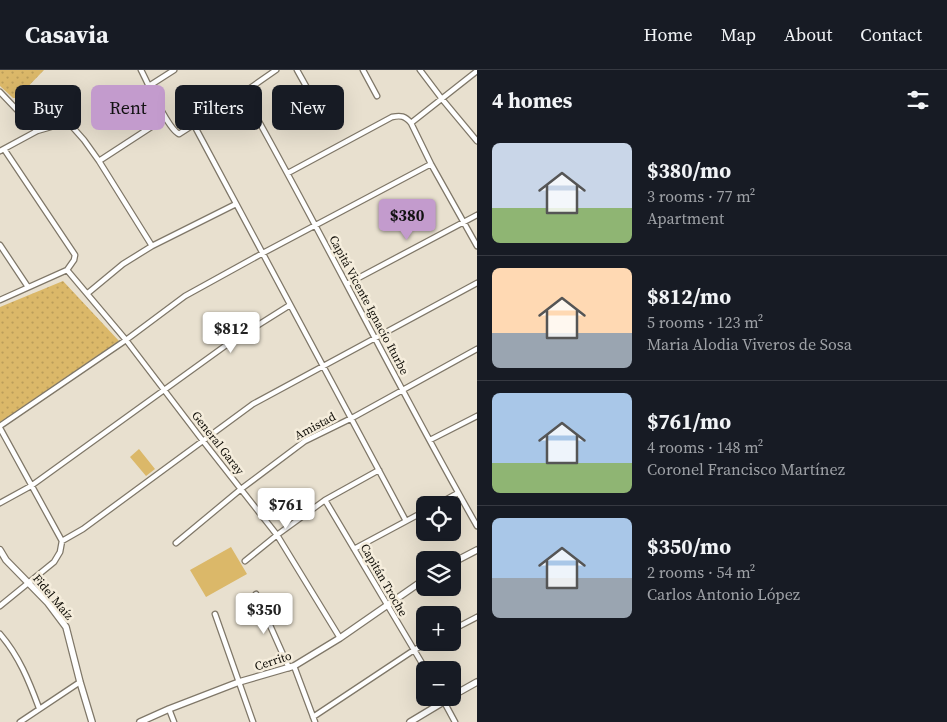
<!DOCTYPE html>
<meta charset="utf-8">
<style>
:root{--surface:#171b24;--page:#20242c;--text:#f1f3f6;--muted:#9ea1a6;--line:#363941;--accent:#c39bcd}
body{margin:0;font-family:"Source Serif 4",serif;background:var(--page);color:var(--text);height:100vh;display:flex;flex-direction:column;font-size:19px;white-space:nowrap}
*{box-sizing:border-box;margin:0}
p{font-size:16px;color:var(--muted)}
.icon{flex:none;width:28px;height:28px;fill:none;stroke:currentColor;stroke-width:2;stroke-linecap:round;stroke-linejoin:round}
.map{position:relative;flex:1;overflow:hidden}
.sheet{display:flex;flex-direction:column;background:var(--surface);width:470px}
.sheet>*{flex:none}
.guide{position:absolute;left:15px;top:15px;width:386px;height:45px;display:flex;gap:10px}
.buttons{position:absolute;left:416px;top:426px;display:grid;gap:10px}
.buttons a{display:grid;place-items:center;width:45px;height:45px;border-radius:8px;background:var(--surface);box-shadow:0 5px 20px #0002;font-size:25px}
.price{position:absolute;translate:-50% -42px;padding:0 11px;border-radius:5px;background:#fff;color:#222;font-size:16px;line-height:32px;filter:drop-shadow(0 1px 2px #0008)}
.price::after{content:'';position:absolute;left:50%;top:30px;width:15px;height:11px;margin-left:-8px;background:inherit;clip-path:polygon(0 0,100% 0,50% 100%)}
.price.on{background:var(--accent);color:#111}
ul{padding:0;list-style:none}
li{display:flex;align-items:center;gap:15px;height:125px;padding:0 15px}
li+li{border-top:1px solid var(--line)}
li span{display:grid;place-items:center;flex:none;width:140px;height:100px;border-radius:8px;color:#555}
li>.icon{margin-inline-start:auto}
span .icon{width:60px;height:60px;fill:#fffc;stroke-width:1}
li b{font-size:21px}
h2{display:flex;justify-content:space-between;align-items:center;height:60px;padding:0 15px;font-size:21px}
.tag{padding:0 18px;border-radius:8px;background:var(--surface);box-shadow:0 5px 20px #0002;font-size:18px;line-height:45px}
.tag.on{background:var(--accent);color:#111}
header{display:flex;align-items:center;gap:30px;box-sizing:border-box;height:70px;padding:0 25px;background:var(--surface);border-bottom:1px solid var(--line)}
header strong{font-size:24px}
nav{display:flex;gap:28px;margin-inline-start:auto;font-size:18px}
main{display:flex;flex:1;min-height:0}
.map>svg:first-child{display:block}
</style>
<header>
<strong>Casavia</strong>
<nav><a>Home</a><a>Map</a><a>About</a><a>Contact</a></nav>
</header>
<main>
<div class="map">
<svg width="477" height="652" viewBox="0 0 477 652">
<defs>
<pattern id="park-dots" width="8" height="8" patternUnits="userSpaceOnUse" patternTransform="scale(1.25)"><rect width="8" height="8" fill="#dbb869"/><path d="M2 2h.1M6 6h.1" fill="none" stroke="#bb9d5a" stroke-width="1.8" stroke-linecap="round"/></pattern>
</defs>
<rect width="100%" height="100%" fill="#e8e0cf"/>
<path fill="url(#park-dots)" d="M 0,0 L 44,0 L 17,28 L 13,28 L 0,16 Z
M 63,211 L 119,271 L 0,353 L 0,237 Z"/>
<path fill="#dbb869" d="M 139,379 L 155,399 L 146,406 L 130,387 Z
M 231,477 L 247,504 L 206,527 L 190,500 Z"/>
<g fill="none" stroke-linecap="round" stroke-linejoin="round">
<defs>
<path id="street" d="M 141,0 C 148,13 167,58 179,64 L 243,23 L 276,0
M 297,0 L 326,52
M 363,0 L 377,26
M 420,0 L 442,29 L 477,71
M 149,16 L 174,0
M 0,22 L 37,61
M 243,23 C 324,166 396,314 477,456
M 411,53 L 477,1
M 194,55 L 406,451
M 0,81 L 37,61 L 68,52 L 84,70 L 99,91 L 152,176
M 99,91 L 165,48
M 288,103 L 392,47 C 401,45 405,46 411,53 L 431,94 L 477,176
M 0,175 L 28,217
M 67,200 L 126,270 L 203,371 L 277,465 L 340,568
M 347,214 L 477,145
M 88,223 L 123,194 L 152,176 L 236,134
M 0,230 L 67,200 L 74,190 L 75,185 L 4,79
M 0,356 L 126,270 L 185,226 L 263,183 L 431,94
M 0,358 L 62,471 L 60,482 L 54,492 L 0,536
M 430,370 L 477,346
M 325,430 L 426,600
M 0,433 L 31,416 L 225,276 L 290,235
M 436,435 L 458,423
M 62,471 L 83,459 L 253,334 L 477,213
M 176,473 L 241,419 L 305,371 L 352,348 L 477,279
M 354,479 L 425,441
M 245,491 L 277,465 L 325,430 L 379,400
M 256,524 L 289,598
M 215,544 L 253,652
M 452,560 L 477,547
M 0,564 C 19,586 29,611 39,638
M 294,596 L 315,652
M 442,628 L 455,652
M 169,639 L 174,652
M 313,647 L 414,580 L 429,572
M 20,652 L 80,612"/>
<path id="secondary" d="M 0,480 L 6,490 L 48,533 L 66,557 L 80,612 L 92,652
M 452,493 L 477,480
M 452,626 L 477,612
M 140,652 L 169,639 L 239,612 L 294,596 L 340,568 L 425,509
M 410,652 L 450,628"/>
</defs>
<use href="#street" stroke="#7f7768" stroke-width="7"/>
<use href="#secondary" stroke="#7f7768" stroke-width="8"/>
<use href="#street" stroke="#fff" stroke-width="4.5"/>
<use href="#secondary" stroke="#fff" stroke-width="5.5"/>
</g>
<g text-anchor="middle" dominant-baseline="central" stroke-width="5" stroke-linejoin="round" paint-order="stroke">
<g font-size="12" fill="#0f0d07" stroke="#f5eddc">
<text transform="translate(369 235) rotate(62)">Capitá Vicente Ignacio Iturbe</text>
<text transform="translate(315 356) rotate(-28)">Amistad</text>
<text transform="translate(218 373) rotate(52)">General Garay</text>
<text transform="translate(384 510) rotate(60)">Capitán Troche</text>
<text transform="translate(53 527) rotate(50)">Fidel Maíz</text>
<text transform="translate(273 591) rotate(-18)">Cerrito</text>
</g>
</g>
</svg>
<div class="buttons">
<a><svg class="icon" aria-label="locate" viewBox="0 0 24 24"><circle cx="12" cy="12" r="6"/><path d="M12 2v4M12 18v4M2 12h4M18 12h4"/></svg></a>
<a><svg class="icon" aria-label="layers" viewBox="0 0 24 24"><path d="M12 4l9 5-9 5-9-5zM3 14l9 5 9-5"/></svg></a>
<a>+</a>
<a>−</a>
</div>
<b class="price on" style="left:407px;top:171px">$380</b>
<b class="price" style="left:231px;top:284px">$812</b>
<b class="price" style="left:286px;top:460px">$761</b>
<b class="price" style="left:264px;top:565px">$350</b>
<div class="guide">
<a class="tag">Buy</a>
<a class="tag on">Rent</a>
<a class="tag">Filters</a>
<a class="tag">New</a>
</div>
</div>
<section class="sheet">
<h2>4 homes<svg class="icon" aria-label="filters" viewBox="0 0 24 24"><path d="M4 7h16M4 17h16"/><circle cx="9" cy="7" r="2"/><circle cx="15" cy="17" r="2"/></svg></h2>
<ul>
<li><span style="background:linear-gradient(#c9d6e8 65%,#8fb573 0)"><svg class="icon" aria-label="home" viewBox="0 0 24 24"><path d="M3 11l9-7 9 7M6 9v11h12V9"/></svg></span><div><b>$380/mo</b><p>3 rooms · 77 m²</p><p>Apartment</p></div></li>
<li><span style="background:linear-gradient(#ffd9b3 65%,#9aa5b1 0)"><svg class="icon" aria-label="home" viewBox="0 0 24 24"><path d="M3 11l9-7 9 7M6 9v11h12V9"/></svg></span><div><b>$812/mo</b><p>5 rooms · 123 m²</p><p>Maria Alodia Viveros de Sosa</p></div></li>
<li><span style="background:linear-gradient(#a9c7e8 70%,#8fb573 0)"><svg class="icon" aria-label="home" viewBox="0 0 24 24"><path d="M3 11l9-7 9 7M6 9v11h12V9"/></svg></span><div><b>$761/mo</b><p>4 rooms · 148 m²</p><p>Coronel Francisco Martínez</p></div></li>
<li><span style="background:linear-gradient(#a9c7e8 60%,#9aa5b1 0)"><svg class="icon" aria-label="home" viewBox="0 0 24 24"><path d="M3 11l9-7 9 7M6 9v11h12V9"/></svg></span><div><b>$350/mo</b><p>2 rooms · 54 m²</p><p>Carlos Antonio López</p></div></li>
</ul>
</section>
</main>
